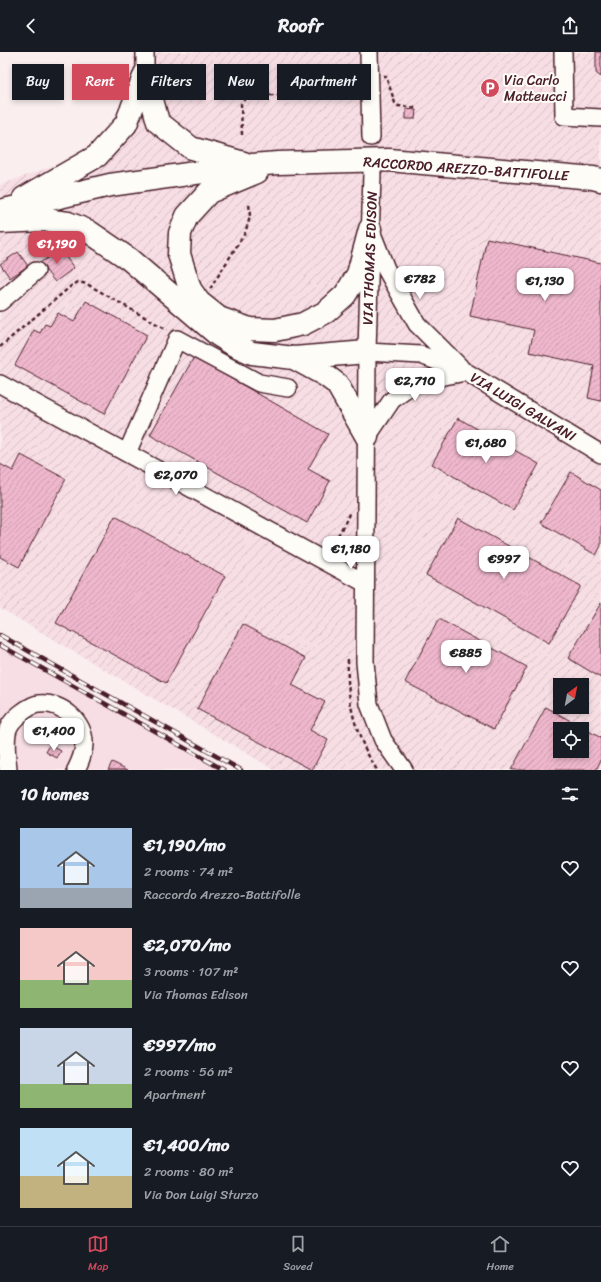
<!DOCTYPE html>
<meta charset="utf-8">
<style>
:root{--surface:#171b24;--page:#242831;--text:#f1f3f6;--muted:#9ea1a6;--line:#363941;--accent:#d1495b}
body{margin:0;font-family:Sriracha,sans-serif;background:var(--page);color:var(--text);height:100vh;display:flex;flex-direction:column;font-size:15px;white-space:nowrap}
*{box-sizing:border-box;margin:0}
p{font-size:13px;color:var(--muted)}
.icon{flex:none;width:22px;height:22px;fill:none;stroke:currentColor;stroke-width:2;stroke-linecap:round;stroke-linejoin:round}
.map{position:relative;height:718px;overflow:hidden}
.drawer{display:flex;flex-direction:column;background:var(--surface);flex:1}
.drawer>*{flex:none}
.guide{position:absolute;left:12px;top:12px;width:400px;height:36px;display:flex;gap:8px}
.needle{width:26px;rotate:32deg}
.controls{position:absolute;left:553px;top:626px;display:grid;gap:8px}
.controls a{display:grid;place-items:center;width:36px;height:36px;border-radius:0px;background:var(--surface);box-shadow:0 2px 6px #0003;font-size:20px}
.price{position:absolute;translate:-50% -34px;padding:0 9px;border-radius:8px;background:#fff;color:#222;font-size:13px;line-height:26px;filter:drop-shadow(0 1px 2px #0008)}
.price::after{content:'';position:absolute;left:50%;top:24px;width:12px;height:9px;margin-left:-6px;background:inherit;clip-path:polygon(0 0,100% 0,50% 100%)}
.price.on{background:var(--accent);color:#fff}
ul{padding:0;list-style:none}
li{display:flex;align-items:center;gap:12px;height:100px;padding:0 20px}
li span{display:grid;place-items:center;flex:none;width:112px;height:80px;border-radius:0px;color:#555}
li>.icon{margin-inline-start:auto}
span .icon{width:48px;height:48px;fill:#fffc;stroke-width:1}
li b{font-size:17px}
h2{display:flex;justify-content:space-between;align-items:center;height:48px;padding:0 20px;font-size:17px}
.pill{padding:0 14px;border-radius:0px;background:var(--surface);box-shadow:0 2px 6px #0003;font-size:14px;line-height:36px}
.pill.on{background:var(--accent);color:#fff}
header{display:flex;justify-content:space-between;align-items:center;height:52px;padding:0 20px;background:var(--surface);font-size:18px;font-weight:800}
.menu{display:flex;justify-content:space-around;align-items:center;height:56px;border-top:1px solid var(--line);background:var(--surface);font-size:11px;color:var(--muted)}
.menu a{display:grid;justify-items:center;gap:2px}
.menu .on{color:var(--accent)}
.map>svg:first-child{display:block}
</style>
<header><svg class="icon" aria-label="back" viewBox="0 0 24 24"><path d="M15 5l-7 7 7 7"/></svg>Roofr<svg class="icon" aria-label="share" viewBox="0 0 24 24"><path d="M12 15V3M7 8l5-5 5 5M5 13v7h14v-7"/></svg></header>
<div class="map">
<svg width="601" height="718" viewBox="0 0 601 718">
<defs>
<pattern id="industrial-furrows" width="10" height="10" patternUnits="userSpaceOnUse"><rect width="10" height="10" fill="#f7dee4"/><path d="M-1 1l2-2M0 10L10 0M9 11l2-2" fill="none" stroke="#d5bec4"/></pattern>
<pattern id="building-hatch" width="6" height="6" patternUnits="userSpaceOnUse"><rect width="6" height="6" fill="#efb7cc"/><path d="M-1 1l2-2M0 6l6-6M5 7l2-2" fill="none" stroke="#ce9daf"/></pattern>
</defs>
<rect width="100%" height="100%" fill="#faeeee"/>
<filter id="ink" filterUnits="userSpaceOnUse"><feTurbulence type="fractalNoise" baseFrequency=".025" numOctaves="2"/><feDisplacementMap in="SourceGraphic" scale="8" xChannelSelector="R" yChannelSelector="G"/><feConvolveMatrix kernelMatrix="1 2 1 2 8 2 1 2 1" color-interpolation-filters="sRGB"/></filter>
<g filter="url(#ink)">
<path fill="#f7dee4" d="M 0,593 L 224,718 L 0,718 Z"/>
<path fill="url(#industrial-furrows)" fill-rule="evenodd" d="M 133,0 L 601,0 L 601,718 L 275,718 L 0,556 L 0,133 L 78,105 L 102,84 L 121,62 L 133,26 ZM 560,633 L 582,633 L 582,655 L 560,655 ZM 560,677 L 582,677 L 582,699 L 560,699 Z"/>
<path fill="url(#building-hatch)" stroke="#4a1f2b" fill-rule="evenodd" d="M 596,0 L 601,0 L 601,25 L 596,21 Z
M 406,57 L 416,58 L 415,67 L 406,67 Z
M 487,186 L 601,211 L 601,349 L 588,346 L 594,314 L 529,300 L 534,278 L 470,264 Z
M 60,197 L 74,216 L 55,230 L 40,211 Z
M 18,200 L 28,214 L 10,226 L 0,212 Z
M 86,249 L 147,283 L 104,362 L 15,313 L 34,278 L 40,281 L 45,272 L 50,274 L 58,261 L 74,270 Z
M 194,305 L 328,382 L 308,417 L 330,429 L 307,471 L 150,383 Z
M 458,366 L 539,412 L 513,458 L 432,412 Z
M 21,403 L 66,427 L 19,515 L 0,505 L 0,412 L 13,419 Z
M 571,420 L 601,438 L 601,494 L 596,503 L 541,471 Z
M 115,464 L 225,524 L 166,631 L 56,571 Z
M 458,466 L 581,534 L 549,591 L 426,523 Z
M 601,551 L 601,626 L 568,606 Z
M 439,567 L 527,615 L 494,677 L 405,630 Z
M 243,572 L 306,606 L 292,633 L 325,650 L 310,678 L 328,688 L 312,718 L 197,657 Z
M 546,655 L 601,686 L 601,708 L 596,718 L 511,718 ZM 560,677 L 582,677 L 582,699 L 560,699 Z
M 50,693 L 61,699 L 57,706 L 46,700 Z
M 112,710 L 128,718 L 108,718 Z"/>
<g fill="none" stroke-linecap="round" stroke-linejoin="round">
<defs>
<path id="minor" d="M 145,0 L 145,22
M 369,0 L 371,85
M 563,0 L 564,64 L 601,66
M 372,121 L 367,300 L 365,610 L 369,652 L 383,688 L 404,718
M 373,184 L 386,217 L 417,272 L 460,315
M 0,250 L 36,219
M 367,300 L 421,303 L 466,320 L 601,402
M 0,332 L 365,531
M 367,385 L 392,348 L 418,329 L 466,320
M 127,401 L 177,287 L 259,331 L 288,336
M 8,718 C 7,706 5,693 7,681 C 8,673 15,666 20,662 C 25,658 33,652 39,652 C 61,649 85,670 84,692 C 84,701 80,710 76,718"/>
<path id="major" d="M 145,22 L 158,70 L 191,96 L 244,111
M 257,120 L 209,140 L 187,164 L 180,181 L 179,202 L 190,237 L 199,250 L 219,266 L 250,277 L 275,278 L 303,272 L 326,260 L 345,243 L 358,222 L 370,177
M 24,146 L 97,104 L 126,72 L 145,22
M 0,159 L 110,133 L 252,113 L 278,111 L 389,108 L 593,126 L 601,128
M 0,170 L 45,168 L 68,171 L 88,179 L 129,207 L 218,283 L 234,293 L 252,301 L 294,306 L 367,300
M 294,306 L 325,323 L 337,332 L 367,385"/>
</defs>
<use href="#minor" stroke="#4a1f2b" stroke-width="20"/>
<use href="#major" stroke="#4a1f2b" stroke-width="25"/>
<path stroke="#4a1f2b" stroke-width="2.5" stroke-dasharray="4 3" stroke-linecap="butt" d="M 383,24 L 386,24 L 395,51 L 398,54 L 417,56
M 242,83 L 241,52 L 246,46 L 250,44 L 357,40
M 210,237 L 245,181 L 250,165 L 249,150
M 0,295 L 71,234 L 78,230 L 87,232 L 167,278
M 331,496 L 347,467 L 350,459
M 348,607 C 346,647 355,684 377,718"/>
<use href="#minor" stroke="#fdfcf7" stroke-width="17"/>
<use href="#major" stroke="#fdfcf7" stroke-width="22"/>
<defs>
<path id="rail" d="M 0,583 L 241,718
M 0,593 L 224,718"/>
</defs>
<use href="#rail" stroke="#4a1f2b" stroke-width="4.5"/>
<use href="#rail" stroke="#fdfcf7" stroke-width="3" stroke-dasharray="9" stroke-linecap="butt"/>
</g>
</g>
<defs>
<symbol id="parking-disc" viewBox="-11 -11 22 22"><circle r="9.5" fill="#d1495b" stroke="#fdfcf7"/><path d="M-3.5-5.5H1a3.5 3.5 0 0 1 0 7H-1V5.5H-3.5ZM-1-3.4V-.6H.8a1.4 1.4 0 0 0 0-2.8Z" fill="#fff"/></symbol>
</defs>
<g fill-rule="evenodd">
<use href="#parking-disc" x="479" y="25" width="22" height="22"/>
</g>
<g text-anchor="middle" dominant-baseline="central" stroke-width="4" stroke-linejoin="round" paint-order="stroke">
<g font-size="14" fill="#4a1f2b" stroke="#fdfcf7" text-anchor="start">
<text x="504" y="28">Via Carlo<tspan x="504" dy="16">Matteucci</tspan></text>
</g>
<g font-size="14" fill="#4a1f2b" stroke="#fdfcf7">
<text transform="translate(466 117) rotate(4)">RACCORDO AREZZO-BATTIFOLLE</text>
<text transform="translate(370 206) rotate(-88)">VIA THOMAS EDISON</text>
<text transform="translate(523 355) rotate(31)">VIA LUIGI GALVANI</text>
</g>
</g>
</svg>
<div class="controls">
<a><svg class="needle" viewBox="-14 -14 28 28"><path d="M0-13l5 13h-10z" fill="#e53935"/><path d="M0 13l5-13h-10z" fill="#9ea1a6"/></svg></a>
<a><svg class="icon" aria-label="locate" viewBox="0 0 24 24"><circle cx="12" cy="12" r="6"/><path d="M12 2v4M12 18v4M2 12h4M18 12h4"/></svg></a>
</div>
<b class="price on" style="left:57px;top:213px">€1,190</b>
<b class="price" style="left:420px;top:248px">€782</b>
<b class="price" style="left:545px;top:250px">€1,130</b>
<b class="price" style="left:415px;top:350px">€2,710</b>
<b class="price" style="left:486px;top:412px">€1,680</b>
<b class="price" style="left:176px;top:444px">€2,070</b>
<b class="price" style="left:351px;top:518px">€1,180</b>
<b class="price" style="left:504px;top:528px">€997</b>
<b class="price" style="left:466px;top:622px">€885</b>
<b class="price" style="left:54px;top:700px">€1,400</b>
<div class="guide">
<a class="pill">Buy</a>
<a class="pill on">Rent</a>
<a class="pill">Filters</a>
<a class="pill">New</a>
<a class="pill">Apartment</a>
</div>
</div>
<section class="drawer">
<h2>10 homes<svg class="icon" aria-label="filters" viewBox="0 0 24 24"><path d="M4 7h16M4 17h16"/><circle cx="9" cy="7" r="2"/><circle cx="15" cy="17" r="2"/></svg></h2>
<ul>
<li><span style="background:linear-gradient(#a9c7e8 75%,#9aa5b1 0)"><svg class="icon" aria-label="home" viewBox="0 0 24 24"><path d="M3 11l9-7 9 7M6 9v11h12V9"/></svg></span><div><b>€1,190/mo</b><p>2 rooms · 74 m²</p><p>Raccordo Arezzo-Battifolle</p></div><svg class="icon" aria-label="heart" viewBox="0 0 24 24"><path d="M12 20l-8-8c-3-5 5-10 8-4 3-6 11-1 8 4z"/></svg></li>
<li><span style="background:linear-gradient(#f6c9c9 65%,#8fb573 0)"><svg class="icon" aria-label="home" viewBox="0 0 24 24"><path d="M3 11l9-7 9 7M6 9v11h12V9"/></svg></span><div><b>€2,070/mo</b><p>3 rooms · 107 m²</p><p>Via Thomas Edison</p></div><svg class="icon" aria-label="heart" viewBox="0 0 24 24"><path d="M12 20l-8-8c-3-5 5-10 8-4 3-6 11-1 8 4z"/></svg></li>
<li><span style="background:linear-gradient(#c9d6e8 70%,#8fb573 0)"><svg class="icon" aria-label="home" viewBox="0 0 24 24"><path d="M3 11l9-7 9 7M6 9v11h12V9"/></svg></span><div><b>€997/mo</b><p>2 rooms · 56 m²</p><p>Apartment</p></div><svg class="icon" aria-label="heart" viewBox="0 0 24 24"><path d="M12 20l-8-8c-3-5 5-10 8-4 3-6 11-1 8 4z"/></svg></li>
<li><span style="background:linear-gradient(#bfe0f5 60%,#c2b280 0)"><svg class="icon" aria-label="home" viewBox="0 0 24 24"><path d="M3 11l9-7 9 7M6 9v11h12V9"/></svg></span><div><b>€1,400/mo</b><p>2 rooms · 80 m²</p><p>Via Don Luigi Sturzo</p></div><svg class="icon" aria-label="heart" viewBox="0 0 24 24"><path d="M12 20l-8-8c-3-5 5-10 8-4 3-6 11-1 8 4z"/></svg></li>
</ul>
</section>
<nav class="menu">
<a class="on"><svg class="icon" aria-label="map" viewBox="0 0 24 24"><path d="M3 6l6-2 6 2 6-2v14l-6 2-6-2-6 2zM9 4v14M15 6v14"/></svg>Map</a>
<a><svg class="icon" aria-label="saved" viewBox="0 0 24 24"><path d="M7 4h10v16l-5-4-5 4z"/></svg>Saved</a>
<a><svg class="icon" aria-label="home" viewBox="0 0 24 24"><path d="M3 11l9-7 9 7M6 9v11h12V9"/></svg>Home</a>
</nav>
